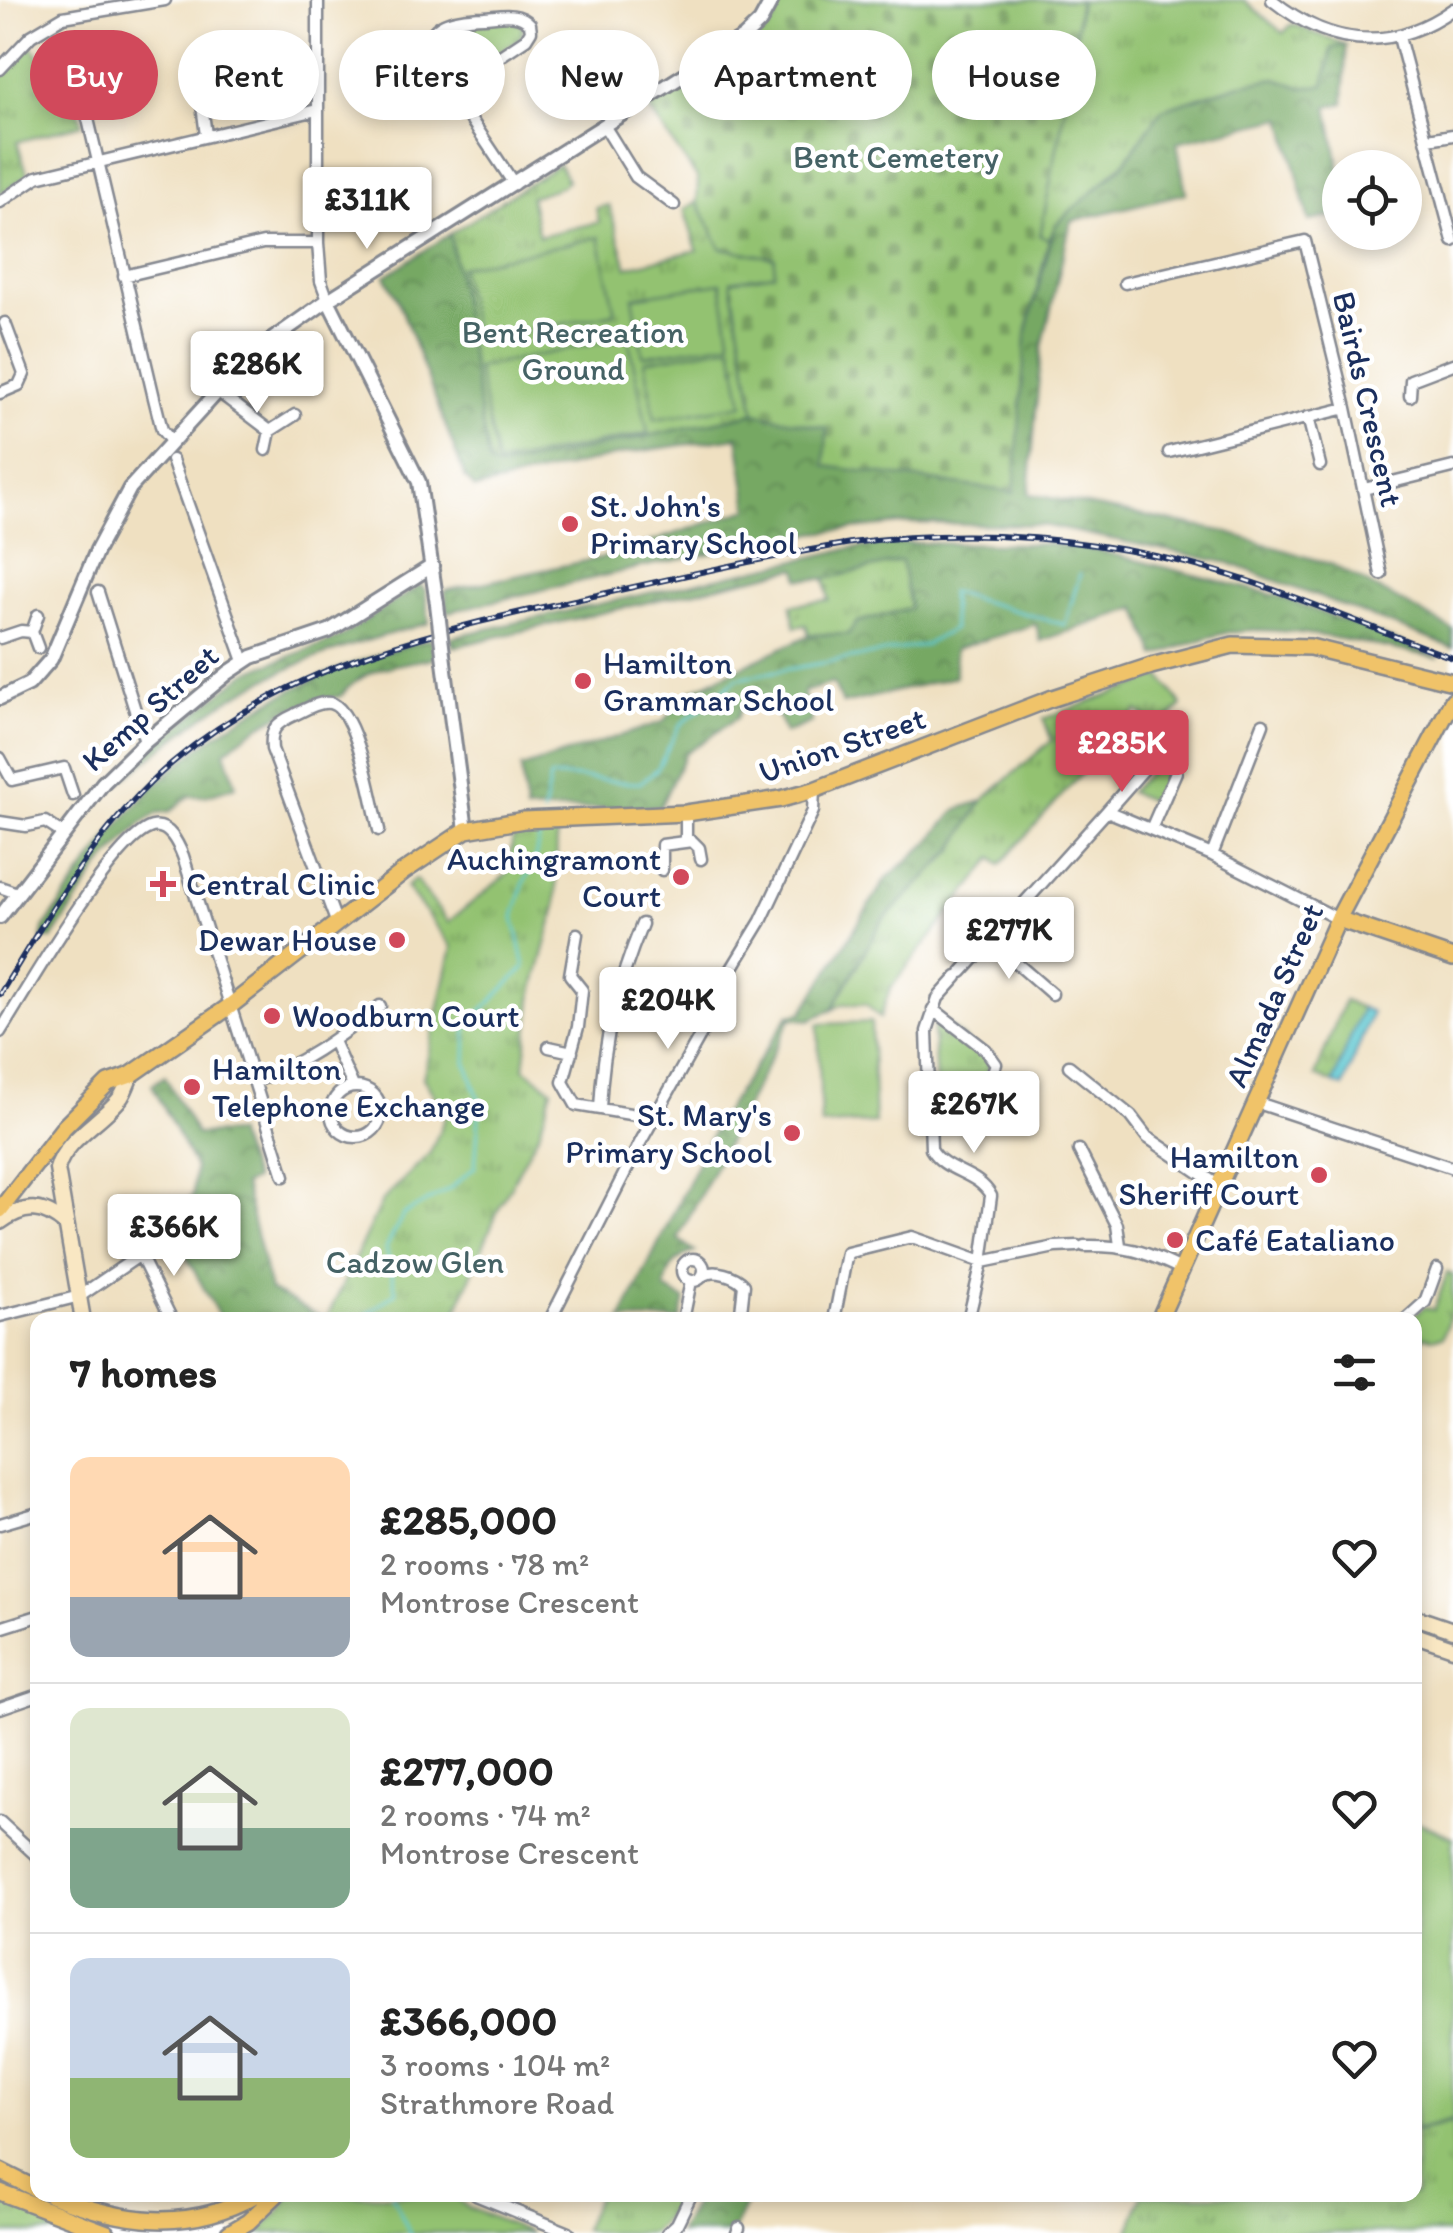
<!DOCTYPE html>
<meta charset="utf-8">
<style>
:root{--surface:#fff;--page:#f2f2f2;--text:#222;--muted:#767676;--line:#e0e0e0;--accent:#d1495b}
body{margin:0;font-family:Itim,sans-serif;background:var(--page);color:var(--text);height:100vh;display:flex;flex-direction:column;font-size:38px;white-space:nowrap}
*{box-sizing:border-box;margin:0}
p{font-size:32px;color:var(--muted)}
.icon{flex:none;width:55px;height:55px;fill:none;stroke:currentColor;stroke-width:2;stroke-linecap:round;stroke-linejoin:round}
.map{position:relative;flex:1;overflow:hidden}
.panel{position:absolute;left:30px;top:1312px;width:1392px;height:890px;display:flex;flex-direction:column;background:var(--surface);border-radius:20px;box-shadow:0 5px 15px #0003}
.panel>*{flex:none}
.guide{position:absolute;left:30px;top:30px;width:1395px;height:90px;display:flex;gap:20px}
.tools{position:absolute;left:1322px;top:150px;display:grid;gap:20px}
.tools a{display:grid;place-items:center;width:100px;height:100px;border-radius:50%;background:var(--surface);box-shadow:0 5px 15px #0003;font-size:50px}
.price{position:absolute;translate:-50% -85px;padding:0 22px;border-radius:10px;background:#fff;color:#222;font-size:32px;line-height:65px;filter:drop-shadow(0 2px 5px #0008)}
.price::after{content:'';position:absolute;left:50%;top:60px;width:30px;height:22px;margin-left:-15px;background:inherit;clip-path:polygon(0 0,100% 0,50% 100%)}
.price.on{background:var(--accent);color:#fff}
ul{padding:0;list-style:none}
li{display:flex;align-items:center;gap:30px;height:250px;padding:0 40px}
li+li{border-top:2px solid var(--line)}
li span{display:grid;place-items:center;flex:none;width:280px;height:200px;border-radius:20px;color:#555}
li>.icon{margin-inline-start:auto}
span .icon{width:120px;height:120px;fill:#fffc;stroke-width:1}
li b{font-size:42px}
h2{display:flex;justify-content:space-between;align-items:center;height:120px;padding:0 40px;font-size:42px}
.chip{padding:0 35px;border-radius:45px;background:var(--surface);box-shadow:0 5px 15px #0003;font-size:35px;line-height:90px}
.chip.on{background:var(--accent);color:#fff}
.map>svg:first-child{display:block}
</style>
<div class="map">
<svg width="1453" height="2233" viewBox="0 0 1453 2233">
<defs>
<pattern id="grass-tufts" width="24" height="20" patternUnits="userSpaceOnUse" patternTransform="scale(2.5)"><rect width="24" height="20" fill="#93c271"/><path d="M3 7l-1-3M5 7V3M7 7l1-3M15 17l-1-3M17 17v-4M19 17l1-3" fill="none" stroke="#779e60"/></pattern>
<pattern id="forest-crowns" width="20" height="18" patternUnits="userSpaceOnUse" patternTransform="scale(2.5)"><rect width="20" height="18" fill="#76a863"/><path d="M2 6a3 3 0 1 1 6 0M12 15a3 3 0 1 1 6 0" fill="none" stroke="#608955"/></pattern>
<pattern id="cemetery-stones" width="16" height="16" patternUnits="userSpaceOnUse" patternTransform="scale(2.5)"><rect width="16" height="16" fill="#93c271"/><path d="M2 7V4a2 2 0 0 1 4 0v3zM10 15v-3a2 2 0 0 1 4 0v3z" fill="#779e60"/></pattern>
</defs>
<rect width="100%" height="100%" fill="#fff"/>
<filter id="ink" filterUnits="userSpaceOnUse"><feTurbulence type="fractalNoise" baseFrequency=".01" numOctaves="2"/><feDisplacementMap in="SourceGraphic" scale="20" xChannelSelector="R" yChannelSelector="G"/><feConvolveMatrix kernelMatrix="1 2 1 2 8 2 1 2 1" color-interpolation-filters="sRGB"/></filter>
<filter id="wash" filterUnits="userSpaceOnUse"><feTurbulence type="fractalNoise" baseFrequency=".0048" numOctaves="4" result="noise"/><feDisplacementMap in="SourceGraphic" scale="40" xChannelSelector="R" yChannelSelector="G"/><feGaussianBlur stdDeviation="2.25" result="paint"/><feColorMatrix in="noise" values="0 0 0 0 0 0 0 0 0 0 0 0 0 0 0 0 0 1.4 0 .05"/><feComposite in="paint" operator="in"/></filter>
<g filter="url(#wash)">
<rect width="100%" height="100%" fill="#efe0c1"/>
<path fill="url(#grass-tufts)" stroke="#577868" stroke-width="2.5" d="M 1080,0 L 1244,0 L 1283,33 L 1292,24 L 1346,45 L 1332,48 L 1325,85 L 1302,88 L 1276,78 L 1238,85 L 1162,109 L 1124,163 L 1057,224 L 1049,239 L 1040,236 L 1072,69 Z
M 511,19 L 523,26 L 520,38 L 458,79 L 447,78 L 433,52 L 438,33 L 453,23 Z
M 31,45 L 45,64 L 59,62 L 62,71 L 70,72 L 82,124 L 17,142 L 28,175 L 0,194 L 0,76 Z
M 559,164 L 567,180 L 563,186 L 530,197 L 539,236 L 599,222 L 596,208 L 609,205 L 627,267 L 697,250 L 684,209 L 697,202 L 721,247 L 775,257 L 774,274 L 731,281 L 755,413 L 498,468 L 489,465 L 450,234 Z
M 901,560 L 911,608 L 857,622 L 848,634 L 809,635 L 806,625 L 795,627 L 791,605 L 829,600 L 825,579 Z
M 1161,676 L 1182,706 L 1159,728 L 1137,711 L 1000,865 L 993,858 L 890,989 L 880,1018 L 866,1004 L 843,1004 L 832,1010 L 882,921 L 953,851 L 982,801 L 1052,740 L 1043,719 Z
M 1158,763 L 1167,765 L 1170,773 L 1157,803 L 1129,792 Z
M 557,830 L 556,907 L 533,992 L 524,1068 L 552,1089 L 540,1130 L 498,1210 L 453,1320 L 326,1320 L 382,1201 L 430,1153 L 446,1115 L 423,1078 L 452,947 L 406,887 L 415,879 L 448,922 L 507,874 L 514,831 Z
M 1344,1001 L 1362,1008 L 1333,1083 L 1315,1076 Z
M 946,1024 L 988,1059 C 992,1072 984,1078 975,1088 L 940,1091 L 936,1088 L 933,1032 L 935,1025 Z
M 1447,1273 L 1453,1275 L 1453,1306 L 1443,1337 L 1430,1339 L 1425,1336 L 1415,1346 L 1415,1320 L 1409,1320 L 1424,1307 L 1434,1310 Z
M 1453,2122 L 1453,2233 L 1129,2233 L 1142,2195 L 1415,2195 L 1415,2132 Z
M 598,2195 L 678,2195 L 669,2214 L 651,2233 L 593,2233 L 583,2229 Z
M 0,2199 L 89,2233 L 0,2233 Z"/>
<path fill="url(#forest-crowns)" stroke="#486c60" stroke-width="2.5" d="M 1346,45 L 1344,103 L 1328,107 L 1340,170 L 1340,215 L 1309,221 L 1283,118 L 1177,142 L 1186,193 L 1071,221 L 1041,352 L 1029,494 L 1222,531 L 1333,565 L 1453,630 L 1453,648 L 1229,563 L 1042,525 L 909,523 L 814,533 L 646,566 L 448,612 L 445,591 L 609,556 L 749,509 L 738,437 L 627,453 L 475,489 L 465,477 L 398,300 L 385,276 L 450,234 L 489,464 L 498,468 L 755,413 L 828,428 L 826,466 L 1013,492 L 1026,334 L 1055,225 L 1123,165 L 1162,109 L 1238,85 L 1276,78 L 1302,88 L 1324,85 L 1332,48 Z
M 907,543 L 1050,544 L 1100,551 L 1278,596 L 1439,658 C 1379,647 1314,630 1253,630 C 1220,630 1187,645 1156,656 L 1137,608 L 1040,641 L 1036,624 L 955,649 L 955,677 L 843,704 L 833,683 L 803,692 L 812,722 L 785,733 L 771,697 L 746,698 L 737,718 L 685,754 L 660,807 L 526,811 L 521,768 L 663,722 L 690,691 L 809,635 L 848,634 L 857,622 L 910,608 L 901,561 L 825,579 L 800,579 L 797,568 L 453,647 L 451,637 L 852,548 Z
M 420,585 L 425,590 L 429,623 C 359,642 285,663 222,704 C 184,729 149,759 113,788 L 151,748 L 247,672 L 339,638 Z
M 431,639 L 435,658 C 401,664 362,667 341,696 C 299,700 257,725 225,751 L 236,786 L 205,796 L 189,796 L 171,811 L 158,813 L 141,824 L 101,866 L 52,939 L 42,938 L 44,928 C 69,892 93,855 121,822 C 203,725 310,671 431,639 Z
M 982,801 L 954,849 L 882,921 L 832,1010 L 809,1020 L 791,1018 L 678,1239 L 695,1252 C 676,1256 667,1269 665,1289 L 685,1300 L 680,1320 L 621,1320 L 717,1123 L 789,1015 L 802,1013 L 885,880 L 926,845 L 957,809 Z
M 165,1076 L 196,1134 L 236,1133 L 254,1180 L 244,1185 L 270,1290 L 326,1320 L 221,1320 L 169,1224 L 193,1195 L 195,1168 L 152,1085 Z
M 699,2195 L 749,2195 L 732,2233 L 678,2233 Z"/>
<path fill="url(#cemetery-stones)" stroke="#577868" stroke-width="2.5" d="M 781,0 L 1079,0 L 1072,69 L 1040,236 L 1049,239 L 1026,334 L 1014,492 L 825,466 L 827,428 L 755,413 L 731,281 L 774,274 L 775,258 L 721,248 L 697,202 L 698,179 L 648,108 L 757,40 L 775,20 Z"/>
<path fill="#93c271" stroke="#577868" stroke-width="2.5" d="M 599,237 L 615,313 L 476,342 L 460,267 Z
M 721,283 L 731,342 L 643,356 L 633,297 Z
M 628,337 L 648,433 L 497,464 L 477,368 Z
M 732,346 L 743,404 L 655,419 L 645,361 Z
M 871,1022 L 875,1123 L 821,1125 L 818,1024 Z
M 1415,1821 L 1453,1837 L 1453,2120 L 1415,2130 Z
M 290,2195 L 451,2195 L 469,2208 L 531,2233 L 259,2233 L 281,2210 Z"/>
<path fill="#5bc8d1" stroke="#3b7c98" stroke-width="2.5" d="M 1362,1008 L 1372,1012 L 1343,1087 L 1333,1083 Z"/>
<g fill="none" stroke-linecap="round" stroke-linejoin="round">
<path stroke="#5bc8d1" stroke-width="2.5" d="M 543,814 L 550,777 C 581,775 609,783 640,783 L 658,768 L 680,725 L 738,678 L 925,645 L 953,629 L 950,592 L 1065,625 L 1080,574
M 360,1320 L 396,1292 L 386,1248 L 403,1215 L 451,1188 L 475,1167 L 480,1102 L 466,1062 L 467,1026 L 525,967 L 514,917 L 523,885 L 535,859 L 541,827
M 392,2195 L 410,2233"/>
</g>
</g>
<g filter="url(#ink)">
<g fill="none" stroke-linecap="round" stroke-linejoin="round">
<defs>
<path id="minor" d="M 318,0 L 318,243 L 321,281 L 328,300
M 1272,0 C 1331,47 1391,53 1453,9
M 1399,37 L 1453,241
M 196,61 L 206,135
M 75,64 L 154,398 L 162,430 L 171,441
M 0,69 L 31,36 L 63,17 L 165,0
M 451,89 L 526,39 L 531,31 L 530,24 C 518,11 500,16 484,17 C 457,18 422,21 430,58 L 514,184
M 605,127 L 636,177 L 674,205
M 1428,139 L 1453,135
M 0,202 L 37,177 L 317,110
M 124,276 L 263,243 L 318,243
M 1125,283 L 1305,241 L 1346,408 L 1381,574
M 216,390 L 270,431
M 0,393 L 19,385 L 24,374 L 5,323
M 1410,396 L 1411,380 L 1453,364
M 1308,417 L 1320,465
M 266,450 L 270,431 L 295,415
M 1169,452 L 1346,408
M 172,460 L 244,661
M 1364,489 L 1453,467
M 98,592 L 145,742
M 0,638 L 21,631 L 32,632
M 38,648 L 32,632 L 38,615
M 0,758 L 12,780 L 64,768 L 73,795
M 1107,811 L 1151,761 L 1163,756 L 1173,763 L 1176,772 L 1151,829
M 0,822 L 26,826 L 45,822 L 62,833
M 686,842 L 686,813
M 1212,855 L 1263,724
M 662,870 L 662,845 L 692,841 L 699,848 L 701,859
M 0,887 L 17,893
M 337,924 L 272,749 C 270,729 276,723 294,715 C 304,710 319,701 330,703 C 357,708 373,805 379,830
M 577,934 L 570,975 L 582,990 L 578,1027 L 563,1082 L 576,1105 L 654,1118
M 991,941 L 1052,994
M 962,972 L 1107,811 L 1212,855 L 1338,919
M 957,977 L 938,998 L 927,1031 L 931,1149 C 945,1173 978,1171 991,1196 L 982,1262 L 968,1320
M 0,1032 C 25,993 113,838 152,827 C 169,823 178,844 183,856 L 284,1176
M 333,1041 L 353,1086
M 549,1047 L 572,1052
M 1069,1066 L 1131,1116 L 1147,1137 L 1219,1186
M 256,1081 C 302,1065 341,1035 380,1006
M331 1112a25 25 0 1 1 50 0a25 25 0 1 1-50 0Z
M 931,1097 C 963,1094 985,1100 996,1064 L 986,1050 L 933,1009
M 1255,1102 L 1453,1168
M 600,1108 C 603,1042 617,985 642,924
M 1079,1150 L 1117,1225 L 1120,1245
M 1084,1246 C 1126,1245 1144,1251 1181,1269
M682 1270a11 11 0 1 1 22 0a11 11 0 1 1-22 0Z
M 703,1275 C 715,1269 735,1275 744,1285 L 740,1320
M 0,1316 L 80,1296 L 140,1255 L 172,1320
M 550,1320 L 641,1141 L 705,1027 L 722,985 L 761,921 L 813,811 L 814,790
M 683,1320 L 691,1281
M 834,1320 L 847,1253 L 912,1237 L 982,1262 L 1055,1247 L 1077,1246
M 1405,1320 L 1425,1302 L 1437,1269
M 0,1524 L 38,1513
M 0,1628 L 38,1616
M 0,1708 L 38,1695
M 0,1822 L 38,1857
M 476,2195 L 569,2233
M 667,2233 L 677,2224 L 691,2195
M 737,2233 L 739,2228"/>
<path id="tertiary" d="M 328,300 L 419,482 L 437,604
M 444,662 L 466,830
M 0,698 L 29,684 L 51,659 L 97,550 L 130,488 L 252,354 L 328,300 L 744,37 L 760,22 L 772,0
M 0,917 L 103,783 L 145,742 L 228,673 L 252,657 L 329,631 L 432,566"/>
<path id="secondary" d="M 0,1222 C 25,1204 43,1205 66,1225
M 83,1320 L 57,1169 C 65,1139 103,1121 121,1097 C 125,1091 128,1082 131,1075
M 1415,1617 L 1453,1630
M 1415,1635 L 1453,1648"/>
<path id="primary" d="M 1338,919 L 1453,958
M 0,1210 L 64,1127 L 108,1083 L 131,1075 L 230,1006 L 403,872 L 466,830 L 524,820 L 686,813 L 781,799 L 814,790 L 1050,699 L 1151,666 L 1233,645 L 1310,647 L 1453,682
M 1159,1320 L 1338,919 L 1453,700
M 0,2171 L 38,2190
M 0,2192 L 107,2233
M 51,2195 C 122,2223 189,2233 255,2195
M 229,2233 L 248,2222 L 276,2195"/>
</defs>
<use href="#minor" stroke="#858890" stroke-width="15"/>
<use href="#tertiary" stroke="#858890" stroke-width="18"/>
<use href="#secondary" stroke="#858890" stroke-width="19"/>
<use href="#primary" stroke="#858890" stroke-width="20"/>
<use href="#minor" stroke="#fff" stroke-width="10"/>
<use href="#tertiary" stroke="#fff" stroke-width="12"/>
<use href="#secondary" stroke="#f9e7c3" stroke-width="14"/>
<use href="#primary" stroke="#f0c369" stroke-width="15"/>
<defs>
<path id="rail" d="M 0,994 C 49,914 99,825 172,763 C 293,660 447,628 598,595 C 682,576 766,557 851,543 C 984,526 1118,539 1245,580 C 1315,603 1383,633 1453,658"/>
</defs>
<use href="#rail" stroke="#1b2f5e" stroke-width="6"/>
<use href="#rail" stroke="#fff" stroke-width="2.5" stroke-dasharray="8" stroke-linecap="butt"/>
<defs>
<path id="tertiary-bridge" d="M 437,604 L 444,662"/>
</defs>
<use href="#tertiary-bridge" stroke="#858890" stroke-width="18" stroke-linecap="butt"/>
<use href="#tertiary-bridge" stroke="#fff" stroke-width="12"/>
</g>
</g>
<g fill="#d1495b" stroke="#fff" stroke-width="4">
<circle cx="570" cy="524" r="10"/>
<circle cx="583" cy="681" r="10"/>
<circle cx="681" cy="877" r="10"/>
<path d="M158 869h10v10h10v10h-10v10h-10v-10h-10v-10h10z"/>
<circle cx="397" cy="940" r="10"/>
<circle cx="272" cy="1016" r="10"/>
<circle cx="192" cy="1087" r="10"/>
<circle cx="792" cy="1133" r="10"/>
<circle cx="1319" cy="1175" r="10"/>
<circle cx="1175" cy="1240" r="10"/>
</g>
<g text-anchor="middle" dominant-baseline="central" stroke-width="9" stroke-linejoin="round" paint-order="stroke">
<g font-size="32" fill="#456265" stroke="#fff">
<text x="896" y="157">Bent Cemetery</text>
<text x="573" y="332">Bent Recreation<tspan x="573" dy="37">Ground</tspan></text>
<text x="415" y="1262">Cadzow Glen</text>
</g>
<g font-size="32" fill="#1b2f5e" stroke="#fff">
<text transform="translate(1368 399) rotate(77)">Bairds Crescent</text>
<text transform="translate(150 708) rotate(-42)">Kemp Street</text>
<text transform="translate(842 745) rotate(-19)">Union Street</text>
<text transform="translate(1274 995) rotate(-66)">Almada Street</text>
</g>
<g font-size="32" fill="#1b2f5e" stroke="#fff" text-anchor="start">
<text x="590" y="506">St. John's<tspan x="590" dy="37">Primary School</tspan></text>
<text x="603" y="663">Hamilton<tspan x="603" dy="37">Grammar School</tspan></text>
<text x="661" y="859" text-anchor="end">Auchingramont<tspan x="661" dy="37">Court</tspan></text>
<text x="186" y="884">Central Clinic</text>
<text x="377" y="940" text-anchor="end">Dewar House</text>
<text x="292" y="1016">Woodburn Court</text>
<text x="212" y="1069">Hamilton<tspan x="212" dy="37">Telephone Exchange</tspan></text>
<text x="772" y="1115" text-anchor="end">St. Mary's<tspan x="772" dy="37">Primary School</tspan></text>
<text x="1299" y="1157" text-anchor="end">Hamilton<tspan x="1299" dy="37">Sheriff Court</tspan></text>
<text x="1195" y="1240">Café Eataliano</text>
</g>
</g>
</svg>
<div class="tools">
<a><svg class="icon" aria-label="locate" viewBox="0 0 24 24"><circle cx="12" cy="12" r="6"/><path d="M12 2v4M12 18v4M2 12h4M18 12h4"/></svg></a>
</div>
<b class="price" style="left:367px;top:252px">£311K</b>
<b class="price" style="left:257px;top:416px">£286K</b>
<b class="price on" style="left:1122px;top:795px">£285K</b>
<b class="price" style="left:1009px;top:982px">£277K</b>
<b class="price" style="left:668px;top:1052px">£204K</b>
<b class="price" style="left:974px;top:1156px">£267K</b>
<b class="price" style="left:174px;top:1279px">£366K</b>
<div class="guide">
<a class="chip on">Buy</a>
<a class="chip">Rent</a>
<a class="chip">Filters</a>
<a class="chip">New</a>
<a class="chip">Apartment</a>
<a class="chip">House</a>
</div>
<section class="panel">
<h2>7 homes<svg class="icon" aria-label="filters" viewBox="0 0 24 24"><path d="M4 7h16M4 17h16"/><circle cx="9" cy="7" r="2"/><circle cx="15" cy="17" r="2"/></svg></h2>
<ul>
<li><span style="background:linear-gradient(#ffd9b3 70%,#9aa5b1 0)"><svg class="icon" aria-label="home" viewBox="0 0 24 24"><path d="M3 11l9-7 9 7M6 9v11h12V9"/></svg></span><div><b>£285,000</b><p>2 rooms · 78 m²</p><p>Montrose Crescent</p></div><svg class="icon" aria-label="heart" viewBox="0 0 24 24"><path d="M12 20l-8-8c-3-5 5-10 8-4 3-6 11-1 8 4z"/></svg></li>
<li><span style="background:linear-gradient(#dfe7d0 60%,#7fa58c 0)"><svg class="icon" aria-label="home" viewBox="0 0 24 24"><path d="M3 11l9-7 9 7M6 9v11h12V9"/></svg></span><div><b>£277,000</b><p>2 rooms · 74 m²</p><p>Montrose Crescent</p></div><svg class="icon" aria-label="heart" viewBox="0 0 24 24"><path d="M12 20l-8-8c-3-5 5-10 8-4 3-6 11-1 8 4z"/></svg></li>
<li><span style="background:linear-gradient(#c9d6e8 60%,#8fb573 0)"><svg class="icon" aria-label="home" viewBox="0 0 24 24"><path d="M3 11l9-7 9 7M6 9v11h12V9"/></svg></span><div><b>£366,000</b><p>3 rooms · 104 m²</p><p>Strathmore Road</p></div><svg class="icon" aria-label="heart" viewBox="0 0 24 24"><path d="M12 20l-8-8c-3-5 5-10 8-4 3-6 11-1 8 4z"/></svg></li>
</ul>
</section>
</div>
